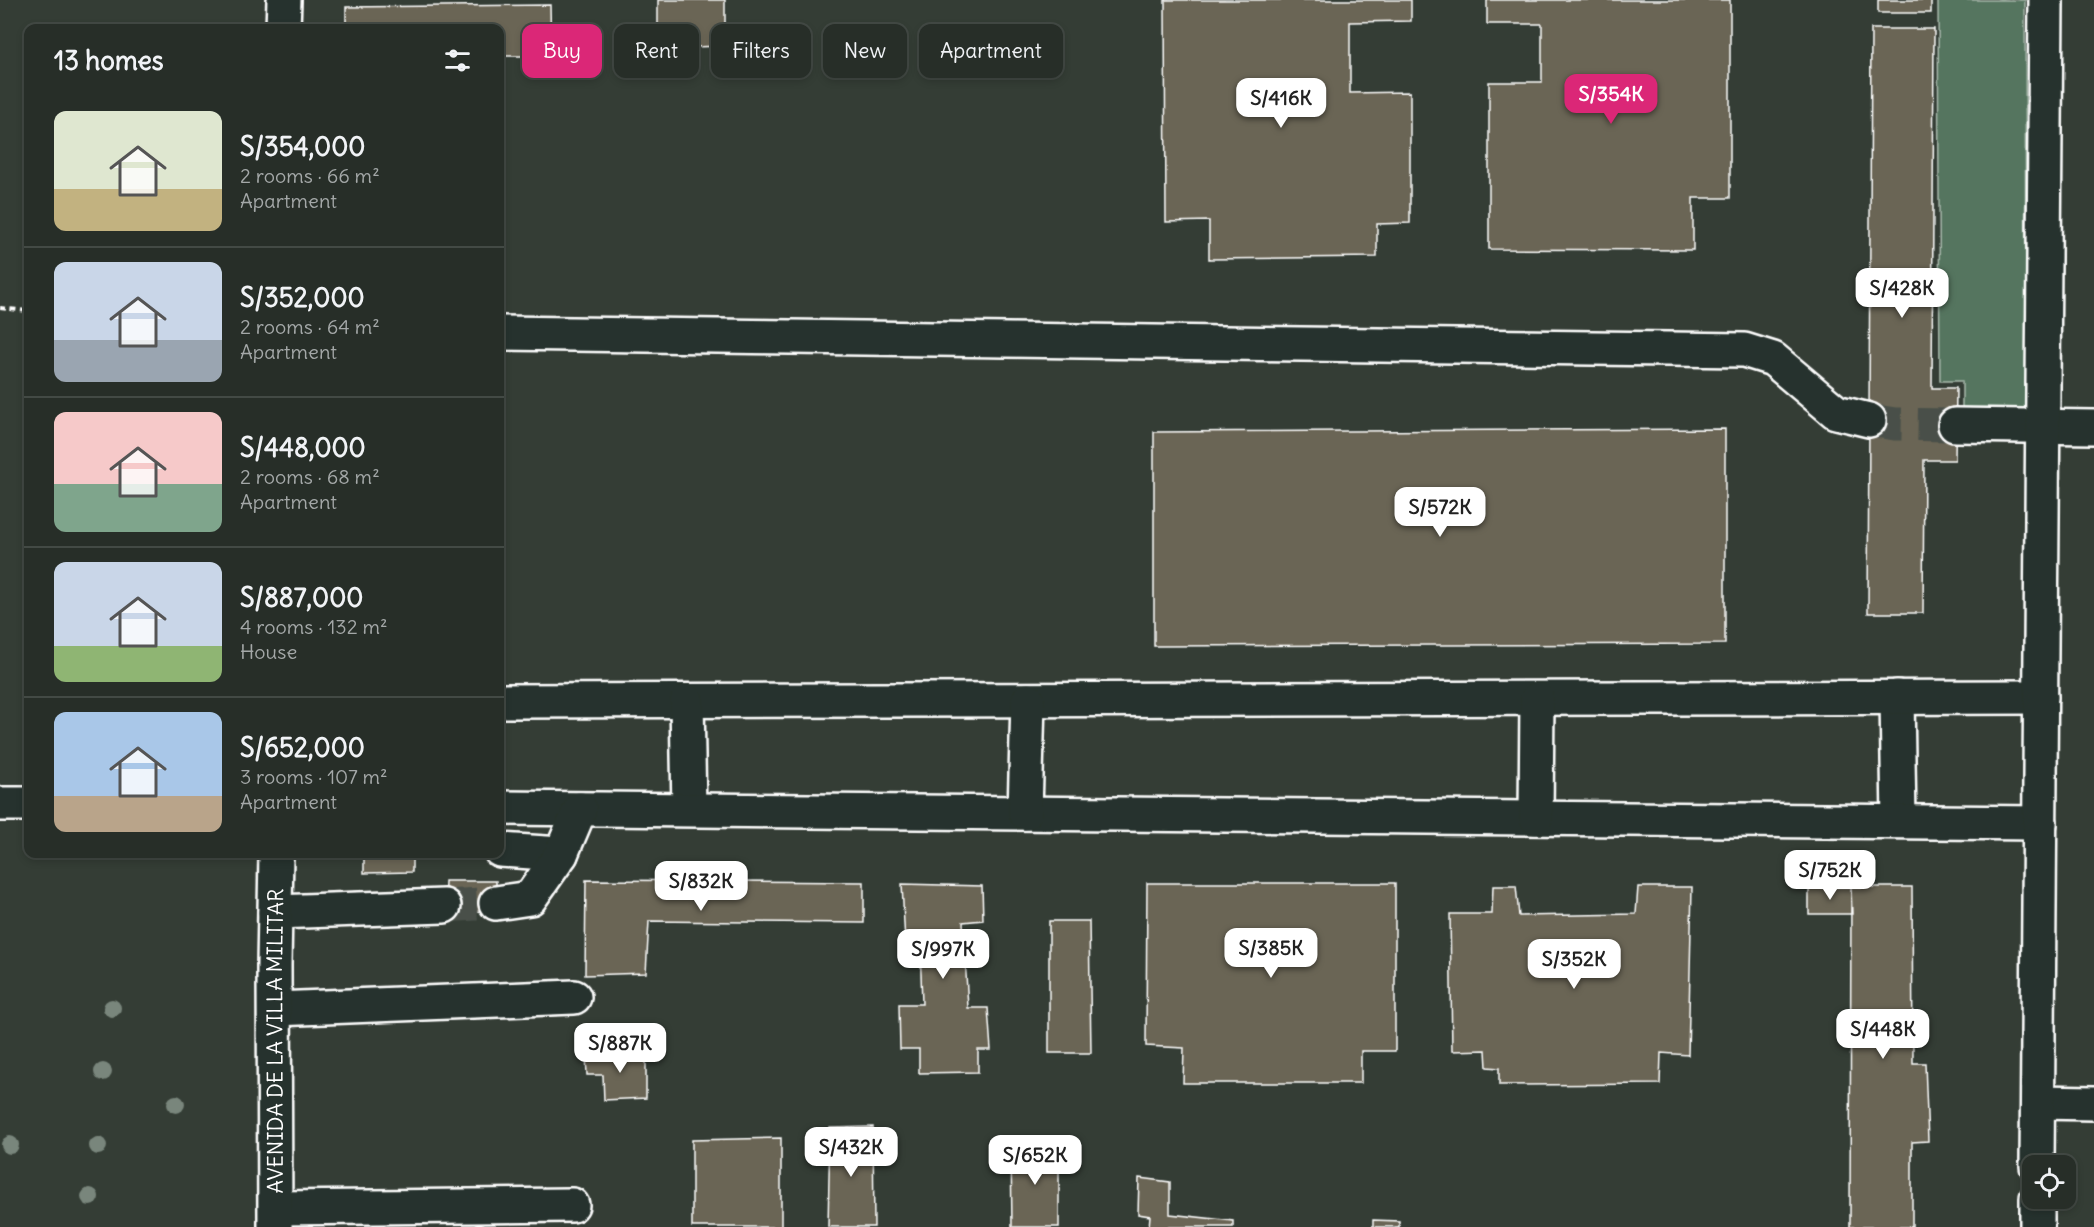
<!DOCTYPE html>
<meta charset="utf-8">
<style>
:root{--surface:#272e28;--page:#333a34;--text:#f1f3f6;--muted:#a4a8a8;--line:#434a45;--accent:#db2777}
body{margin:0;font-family:Delius,sans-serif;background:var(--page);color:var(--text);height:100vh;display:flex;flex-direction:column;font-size:22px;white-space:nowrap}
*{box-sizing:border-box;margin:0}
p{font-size:20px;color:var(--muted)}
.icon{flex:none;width:33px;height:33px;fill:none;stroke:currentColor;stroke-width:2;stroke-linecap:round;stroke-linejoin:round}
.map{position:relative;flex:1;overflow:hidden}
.drawer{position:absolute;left:24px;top:24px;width:480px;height:834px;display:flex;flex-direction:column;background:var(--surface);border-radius:12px;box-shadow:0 3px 9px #0003,0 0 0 2px var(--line)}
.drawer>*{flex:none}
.banner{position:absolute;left:522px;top:24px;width:570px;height:54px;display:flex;gap:12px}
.controls{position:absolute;left:2022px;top:1155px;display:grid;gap:12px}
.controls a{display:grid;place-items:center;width:54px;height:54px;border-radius:12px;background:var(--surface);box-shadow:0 3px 9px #0003,0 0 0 2px var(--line);font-size:30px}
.price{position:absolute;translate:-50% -51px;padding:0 14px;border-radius:12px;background:#fff;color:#222;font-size:20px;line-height:39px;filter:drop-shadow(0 2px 3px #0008)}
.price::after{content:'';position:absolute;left:50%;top:36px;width:18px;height:14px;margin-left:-9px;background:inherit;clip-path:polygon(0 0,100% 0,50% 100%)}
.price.active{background:var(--accent);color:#fff}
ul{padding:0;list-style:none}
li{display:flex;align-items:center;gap:18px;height:150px;padding:0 30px}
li+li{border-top:2px solid var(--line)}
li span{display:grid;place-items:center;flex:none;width:168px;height:120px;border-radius:12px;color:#555}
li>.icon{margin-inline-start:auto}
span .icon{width:72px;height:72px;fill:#fffc;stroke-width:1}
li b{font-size:26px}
h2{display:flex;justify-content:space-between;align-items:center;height:72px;padding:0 30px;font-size:26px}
.pill{padding:0 21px;border-radius:12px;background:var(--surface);box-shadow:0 3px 9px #0003,0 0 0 2px var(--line);font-size:21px;line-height:54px}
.pill.active{background:var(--accent);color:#fff}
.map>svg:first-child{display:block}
</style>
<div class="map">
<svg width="2094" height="1227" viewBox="0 0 2094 1227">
<rect width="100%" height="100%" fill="#343d35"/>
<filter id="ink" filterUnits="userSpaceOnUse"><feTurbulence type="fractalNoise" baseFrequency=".0167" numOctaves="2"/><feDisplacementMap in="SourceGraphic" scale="12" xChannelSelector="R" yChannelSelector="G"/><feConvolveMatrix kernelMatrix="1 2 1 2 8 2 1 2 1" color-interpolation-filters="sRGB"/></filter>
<g filter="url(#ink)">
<path fill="#55755e" stroke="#aabaae" stroke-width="1.5" d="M 1938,0 L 2025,0 L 2026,416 L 1962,416 L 1962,381 L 1940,381 Z"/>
<path fill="#6b6554" stroke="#fff" stroke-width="1.5" d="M 658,0 L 725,0 L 725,46 L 658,48 Z
M 1165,0 L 1411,0 L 1411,21 L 1350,22 L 1350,93 L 1410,92 L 1410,223 L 1377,224 L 1377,257 L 1209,259 L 1209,221 L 1166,222 Z
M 1487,0 L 1730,0 L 1730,198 L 1693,198 L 1693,250 L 1489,249 L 1489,82 L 1542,82 L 1542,24 L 1487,24 Z
M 1878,0 L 1931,0 L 1931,13 L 1878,13 Z
M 550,5 L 551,56 L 500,56 L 500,28 L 346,28 L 346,7 Z
M 1871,29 L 1934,29 L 1932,388 L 1956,388 L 1955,460 L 1924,460 L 1923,613 L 1868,613 Z
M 1725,429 L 1725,644 L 1154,646 L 1154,432 Z
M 364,854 L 412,854 L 412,872 L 364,873 Z
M 586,880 L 864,882 L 864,923 L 649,921 L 646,973 L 585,975 Z
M 445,881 L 496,881 L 496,911 L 444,912 Z
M 1147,883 L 1395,883 L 1395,1051 L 1361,1051 L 1361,1083 L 1183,1083 L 1184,1048 L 1146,1046 Z
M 902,884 L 982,886 L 983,920 L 963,922 L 968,1008 L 988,1008 L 991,1050 L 978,1050 L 978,1072 L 919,1073 L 919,1049 L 900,1049 L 899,1004 L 922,1004 L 920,943 L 905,943 Z
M 1493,886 L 1516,886 L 1519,916 L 1636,914 L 1638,887 L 1692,887 L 1688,1055 L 1661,1053 L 1660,1084 L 1499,1085 L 1499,1068 L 1487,1067 L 1486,1050 L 1452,1051 L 1450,914 L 1492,914 Z
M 1851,887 L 1912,887 L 1913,1063 L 1925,1063 L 1928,1141 L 1912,1142 L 1912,1227 L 1850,1227 Z
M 1851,887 L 1852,914 L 1809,914 L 1809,888 Z
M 1049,921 L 1089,921 L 1091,1053 L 1049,1053 Z
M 646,1051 L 646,1098 L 604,1100 L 603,1075 L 587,1075 L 586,1054 Z
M 873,1127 L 874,1227 L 828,1227 L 830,1128 Z
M 781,1138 L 781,1227 L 692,1227 L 692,1140 Z
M 1011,1145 L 1059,1146 L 1059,1227 L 1012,1227 Z
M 1139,1178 L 1170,1182 L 1170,1214 L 1233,1221 L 1233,1227 L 1149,1227 L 1150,1216 L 1138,1214 Z
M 1373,1220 L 1399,1221 L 1399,1227 L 1373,1227 Z"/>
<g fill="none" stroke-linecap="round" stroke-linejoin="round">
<path stroke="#485049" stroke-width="33" stroke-dasharray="33 16" stroke-linecap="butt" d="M 1869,420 L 1895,424 L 1955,425
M 444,906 L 496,903"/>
<defs>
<g id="minor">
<path d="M 283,28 L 284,0"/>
<path d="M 500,333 L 1744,350 L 1773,359 L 1836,412 L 1869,420"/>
<path d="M 1955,425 L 2094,427"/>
<path d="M 1897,697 L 1899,821"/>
<path d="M 500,701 L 2041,697"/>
<path d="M 687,701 L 689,809"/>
<path d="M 0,804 L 28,804"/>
<path d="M 500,808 L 2040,823"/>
<path d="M 1025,813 L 1028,700"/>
<path d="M 1536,818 L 1537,699"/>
<path d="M 500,850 L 561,854"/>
<path d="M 496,903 L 530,898 L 561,854 L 580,809"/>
<path d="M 275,912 L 444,906"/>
<path d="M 275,1009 L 574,997"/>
<path d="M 2038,1102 L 2094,1103"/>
<path d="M 2037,1166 L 2046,0"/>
<path d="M 276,1208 L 572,1205"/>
<path id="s1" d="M 275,1227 L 274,965 L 276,854"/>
<path d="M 2037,1227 L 2037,1198"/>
</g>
</defs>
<use href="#minor" stroke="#fff" stroke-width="38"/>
<path stroke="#fff" stroke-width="4" stroke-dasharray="6 4.5" stroke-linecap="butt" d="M 0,308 L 28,311"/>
<use href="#minor" stroke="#26332d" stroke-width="33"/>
</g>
<g fill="#79867c">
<circle cx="112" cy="1008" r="9"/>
<circle cx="103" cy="1072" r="9"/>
<circle cx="176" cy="1104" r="9"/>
<circle cx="10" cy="1145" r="9"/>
<circle cx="98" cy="1146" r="9"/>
<circle cx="90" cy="1197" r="9"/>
</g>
</g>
<g text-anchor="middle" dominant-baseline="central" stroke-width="6" stroke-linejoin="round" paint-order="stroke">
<g font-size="21" fill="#fff" stroke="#26332d">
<text stroke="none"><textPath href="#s1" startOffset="186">AVENIDA DE LA VILLA MILITAR</textPath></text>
</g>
</g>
</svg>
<div class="controls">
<a><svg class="icon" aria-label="locate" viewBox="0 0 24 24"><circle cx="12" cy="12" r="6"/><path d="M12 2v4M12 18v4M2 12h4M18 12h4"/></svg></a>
</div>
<b class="price active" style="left:1611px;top:125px">S/354K</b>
<b class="price" style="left:1281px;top:129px">S/416K</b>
<b class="price" style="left:1902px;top:319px">S/428K</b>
<b class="price" style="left:1440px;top:538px">S/572K</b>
<b class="price" style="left:1830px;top:901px">S/752K</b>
<b class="price" style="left:701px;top:912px">S/832K</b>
<b class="price" style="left:1271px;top:979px">S/385K</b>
<b class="price" style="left:943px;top:980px">S/997K</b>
<b class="price" style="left:1574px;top:990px">S/352K</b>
<b class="price" style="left:1883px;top:1060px">S/448K</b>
<b class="price" style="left:620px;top:1074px">S/887K</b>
<b class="price" style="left:851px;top:1178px">S/432K</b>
<b class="price" style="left:1035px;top:1186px">S/652K</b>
<div class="banner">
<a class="pill active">Buy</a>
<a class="pill">Rent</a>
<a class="pill">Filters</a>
<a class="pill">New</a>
<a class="pill">Apartment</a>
</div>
<section class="drawer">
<h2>13 homes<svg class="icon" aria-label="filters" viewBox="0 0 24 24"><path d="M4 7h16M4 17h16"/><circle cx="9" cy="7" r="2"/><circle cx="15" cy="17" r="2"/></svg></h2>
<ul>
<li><span style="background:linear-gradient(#dfe7d0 65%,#c2b280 0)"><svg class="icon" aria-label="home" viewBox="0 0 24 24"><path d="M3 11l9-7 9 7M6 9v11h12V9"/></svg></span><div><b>S/354,000</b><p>2 rooms · 66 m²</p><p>Apartment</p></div></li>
<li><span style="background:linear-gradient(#c9d6e8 65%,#9aa5b1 0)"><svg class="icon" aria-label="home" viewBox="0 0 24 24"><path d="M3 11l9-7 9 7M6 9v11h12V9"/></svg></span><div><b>S/352,000</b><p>2 rooms · 64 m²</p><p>Apartment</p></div></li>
<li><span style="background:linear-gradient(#f6c9c9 60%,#7fa58c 0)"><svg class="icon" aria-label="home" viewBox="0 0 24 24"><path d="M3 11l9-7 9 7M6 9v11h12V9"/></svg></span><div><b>S/448,000</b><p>2 rooms · 68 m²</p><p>Apartment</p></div></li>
<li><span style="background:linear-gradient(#c9d6e8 70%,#8fb573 0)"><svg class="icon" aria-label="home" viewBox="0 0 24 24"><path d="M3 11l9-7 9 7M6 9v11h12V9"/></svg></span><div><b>S/887,000</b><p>4 rooms · 132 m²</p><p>House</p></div></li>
<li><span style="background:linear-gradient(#a9c7e8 70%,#b9a48a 0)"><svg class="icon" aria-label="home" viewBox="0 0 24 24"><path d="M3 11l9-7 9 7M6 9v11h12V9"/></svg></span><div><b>S/652,000</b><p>3 rooms · 107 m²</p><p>Apartment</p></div></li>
</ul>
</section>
</div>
